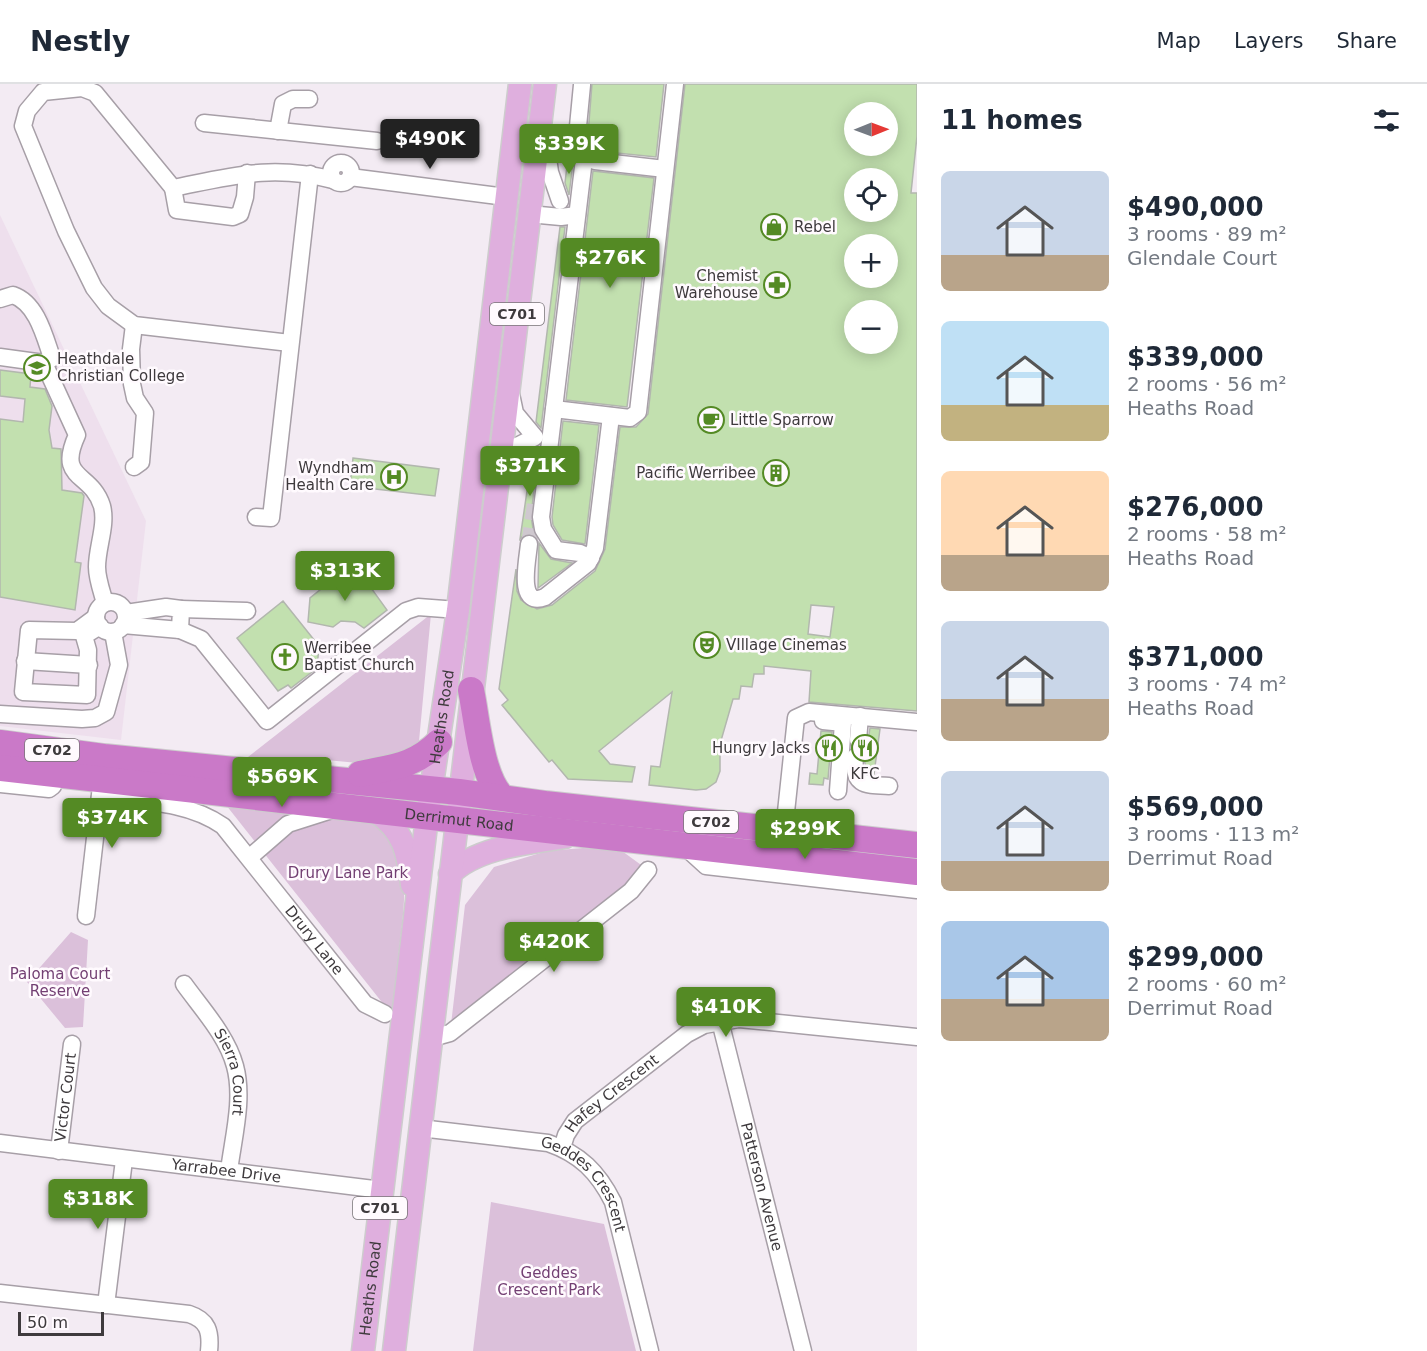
<!DOCTYPE html>
<meta charset="utf-8">
<style>
:root{--surface:#fff;--page:#f6f6f7;--text:#1f2937;--muted:#747a83;--line:#e0e1e3;--accent:#548a24}
body{margin:0;font-family:"DejaVu Sans",sans-serif;background:var(--page);color:var(--text);height:100vh;display:flex;flex-direction:column;font-size:22px;white-space:nowrap}
*{box-sizing:border-box;margin:0}
p{font-size:20px;color:var(--muted)}
.icon{flex:none;width:33px;height:33px;fill:none;stroke:currentColor;stroke-width:2;stroke-linecap:round;stroke-linejoin:round}
.map{position:relative;flex:1;overflow:hidden}
.details{display:flex;flex-direction:column;background:var(--surface);width:510px}
.details>*{flex:none}
.needle{width:39px;rotate:89deg}
.controls{position:absolute;left:844px;top:18px;display:grid;gap:12px}
.controls a{display:grid;place-items:center;width:54px;height:54px;border-radius:50%;background:var(--surface);box-shadow:0 3px 15px #0003;font-size:30px}
.scale{position:absolute;left:18px;bottom:15px;width:86px;box-sizing:border-box;padding-left:6px;border:3px solid #3e3a3d;border-top:0;font-size:16px;line-height:21px;white-space:nowrap;color:#3e3a3d;-webkit-text-stroke:4px #fffafe;paint-order:stroke}
.price{position:absolute;translate:-50% -51px;padding:0 14px;border-radius:6px;background:var(--accent);color:#fff;font-size:20px;line-height:39px;filter:drop-shadow(0 2px 3px #0008)}
.price::after{content:'';position:absolute;left:50%;top:36px;width:18px;height:14px;margin-left:-9px;background:inherit;clip-path:polygon(0 0,100% 0,50% 100%)}
.price.selected{background:#222;color:#fff}
ul{padding:0;list-style:none}
li{display:flex;align-items:center;gap:18px;height:150px;padding:0 24px}
li span{display:grid;place-items:center;flex:none;width:168px;height:120px;border-radius:9px;color:#555}
li>.icon{margin-inline-start:auto}
span .icon{width:72px;height:72px;fill:#fffc;stroke-width:1}
li b{font-size:26px}
h2{display:flex;justify-content:space-between;align-items:center;height:72px;padding:0 24px;font-size:26px}
header{display:flex;align-items:center;gap:36px;box-sizing:border-box;height:84px;padding:0 30px;background:var(--surface);border-bottom:2px solid var(--line)}
header strong{font-size:28px}
nav{display:flex;gap:33px;margin-inline-start:auto;font-size:21px}
main{display:flex;flex:1;min-height:0}
.map>svg:first-child{display:block}
</style>
<header>
<strong>Nestly</strong>
<nav><a>Map</a><a>Layers</a><a>Share</a></nav>
</header>
<main>
<div class="map">
<svg width="917" height="1267" viewBox="0 0 917 1267">
<rect width="100%" height="100%" fill="#f3ebf3"/>
<path fill="#eedfed" d="M 0,131 L 146,437 L 121,656 L 0,642 Z"/>
<path fill="#dbc0da" d="M 431,530 L 419,657 L 412,669 L 358,679 L 316,675 L 277,677 L 248,673 Z
M 226,721 L 382,739 C 416,772 402,833 398,876 C 396,896 399,916 396,936 Z
M 583,764 L 622,767 L 648,786 L 450,949 L 465,821 L 494,783 L 547,767 Z
M 71,848 L 88,856 L 83,943 L 65,944 L 27,898 Z
M 491,1118 L 604,1140 L 636,1267 L 473,1267 Z"/>
<path fill="#c2e0af" stroke="#b2b7ae" stroke-width="1.5" fill-rule="evenodd" d="M 592,0 L 664,0 L 656,73 L 597,67 L 587,63 Z
M 685,0 L 917,0 L 917,52 L 911,109 L 917,109 L 917,627 L 809,618 L 811,587 L 764,582 L 764,590 L 754,590 L 752,603 L 741,602 L 739,615 L 733,615 L 720,660 L 720,687 L 716,698 L 706,705 L 696,706 L 649,701 L 651,682 L 660,683 L 672,608 L 599,667 L 610,680 L 635,683 L 632,698 L 568,695 L 552,676 L 549,678 L 502,621 L 508,616 L 499,605 L 516,485 L 517,507 L 521,516 L 537,525 L 552,521 L 595,487 L 605,465 L 620,343 L 636,343 L 648,330 ZM 855,28 L 888,28 L 888,62 L 855,62 ZM 855,94 L 888,94 L 888,128 L 855,128 ZM 855,160 L 888,160 L 888,194 L 855,194 ZM 855,226 L 888,226 L 888,260 L 855,260 ZM 811,521 L 834,523 L 830,553 L 808,550 Z
M 568,73 L 573,79 L 569,111 L 565,99 Z
M 593,87 L 654,94 L 627,323 L 566,316 Z
M 560,143 L 565,143 L 541,344 L 536,338 Z
M 0,286 L 31,290 L 30,303 L 45,305 L 52,322 L 49,346 L 52,364 L 61,365 L 62,406 L 82,409 L 84,412 L 75,478 L 81,479 L 75,526 L 0,513 L 0,335 L 23,338 L 25,315 L 0,312 Z
M 563,337 L 599,341 L 585,460 L 562,456 L 553,441 L 552,433 Z
M 539,363 L 531,432 L 534,451 L 525,450 L 520,455 L 533,366 Z
M 353,374 L 439,385 L 435,412 L 350,402 Z
M 539,459 L 551,475 L 572,479 L 538,504 Z
M 341,489 L 361,490 L 387,526 L 364,544 L 355,538 L 341,537 L 333,543 L 308,538 L 310,514 L 321,505 L 318,501 L 328,494 L 332,497 Z
M 283,517 L 319,562 L 317,584 L 291,604 L 288,601 L 278,607 L 237,554 Z
M 870,644 L 880,645 L 874,690 L 867,688 L 862,666 L 868,657 Z
M 821,647 L 832,648 L 828,695 L 824,694 L 823,701 L 809,700 L 810,689 L 817,690 Z"/>
<g fill="none" stroke-linecap="round" stroke-linejoin="round">
<path stroke="#cfc8cf" stroke-width="16" stroke-dasharray="16 8" stroke-linecap="butt" d="M 529,460 L 536,413"/>
<defs>
<g id="minor">
<path d="M 582,1 L 576,63 L 579,71 L 595,77 L 665,85"/>
<path d="M 204,39 L 377,57"/>
<path d="M 278,47 L 283,20 L 293,15 L 309,15"/>
<path d="M 545,54 L 550,88 L 560,117"/>
<path d="M 584,75 L 541,433 L 543,445 L 556,466 L 580,469 L 591,474"/>
<circle cx="341" cy="89" r="10"/>
<path d="M 350,93 L 506,113"/>
<path d="M 173,104 L 177,126 L 233,133 L 240,130 L 245,113 L 247,89"/>
<path d="M 529,130 L 561,133 L 577,131"/>
<path d="M 0,215 L 13,211 C 36,219 44,250 51,271 L 51,275 L 44,279 L 0,273"/>
<path d="M 134,241 L 131,265 L 132,300 L 135,314 L 145,329 L 141,378 L 134,383"/>
<path d="M 290,259 L 134,241 L 108,222 L 94,204 L 66,147 L 23,42 L 27,27 L 43,8 L 82,4 L 95,9 L 173,104 C 233,92 272,80 333,96"/>
<path d="M 44,279 L 77,351 C 56,397 91,387 102,422 C 107,441 97,463 97,483 C 97,495 102,508 105,519"/>
<path d="M 554,325 L 630,334 L 638,328 L 675,0"/>
<path d="M 499,378 L 507,367 L 535,353 L 515,329 L 511,310"/>
<path d="M 256,433 L 271,434 L 310,90"/>
<path d="M 529,460 C 528,474 516,525 545,513 L 588,479 L 595,464 L 611,332"/>
<circle cx="111" cy="533" r="15"/>
<path d="M 181,525 L 247,527"/>
<path d="M 126,529 L 166,523 L 181,525 L 180,546"/>
<path d="M 96,533 L 77,547 L 29,546 L 23,608 L 87,611 L 88,566 L 84,552 L 100,542"/>
<path d="M 123,541 L 180,546 L 201,555 L 267,637 L 406,527 L 418,523 L 458,526"/>
<path d="M 25,577 L 89,581"/>
<path d="M 0,630 L 82,635 L 95,634 L 106,628 L 119,581 L 113,548"/>
<path d="M 823,637 L 843,639 L 838,707"/>
<path d="M 858,656 L 860,632"/>
<path d="M 855,673 C 852,702 865,701 889,702"/>
<path d="M 0,700 L 49,705 L 53,702 L 56,690"/>
<path id="s1" d="M 100,713 C 143,718 187,717 223,742 L 365,920 L 385,930"/>
<path d="M 784,747 L 796,634 L 809,628 L 917,638"/>
<path d="M 684,762 L 706,782 L 917,806"/>
<path d="M 250,773 L 288,740 L 332,726"/>
<path d="M 86,832 L 101,702"/>
<path id="s2" d="M 184,900 C 202,925 227,952 235,982 C 244,1015 233,1054 229,1087"/>
<path id="s3" d="M 720,937 L 803,1267"/>
<path d="M 432,954 L 450,949 L 631,807 L 648,786"/>
<path id="s4" d="M 420,1044 L 548,1059 C 580,1070 598,1088 613,1118 L 650,1267"/>
<path id="s5" d="M 0,1059 L 382,1106"/>
<path id="s6" d="M 562,1064 L 566,1051 L 575,1037 L 687,950 L 704,941 L 739,935 L 917,953"/>
<path id="s7" d="M 59,1067 L 72,960"/>
<path d="M 0,1209 L 189,1230 C 208,1236 211,1248 209,1267"/>
<path d="M 106,1221 L 124,1076"/>
</g>
<g id="major">
<path d="M 375,727 C 404,746 408,769 412,801"/>
<path d="M 450,790 C 477,763 528,759 565,753"/>
<path id="s8" d="M 363,1267 L 427,733 L 458,526 L 520,0"/>
<path d="M 394,1267 L 545,0"/>
</g>
<g id="highway">
<path d="M 471,606 C 477,635 481,692 502,713"/>
<path d="M 0,659 L 104,673 L 459,708 L 545,720 L 917,761"/>
<path id="s9" d="M 0,684 L 917,788"/>
<path d="M 360,690 C 392,683 415,682 439,658"/>
</g>
</defs>
<use href="#minor" stroke="#a79fa7" stroke-width="19"/>
<use href="#major" stroke="#cdcccd" stroke-width="25"/>
<use href="#highway" stroke="#cdcccd" stroke-width="28"/>
<use href="#minor" stroke="#fff" stroke-width="16"/>
<use href="#major" stroke="#dfafde" stroke-width="22"/>
<use href="#highway" stroke="#ca79c8" stroke-width="26"/>
</g>
<defs>
<symbol id="shop-ring" viewBox="-11 -11 22 22"><circle r="9.5" fill="#fffafe" stroke="#548a24" stroke-width="1.5"/><path d="M-5-2.5h2.3a2.7 3.5 0 0 1 5.4 0H5L5.5 6h-11ZM-1.5-2.5h3a1.5 2.3 0 0 0-3 0Z" fill="#548a24"/></symbol>
<symbol id="pharmacy-ring" viewBox="-11 -11 22 22"><circle r="9.5" fill="#fffafe" stroke="#548a24" stroke-width="1.5"/><path d="M-2-6h4v4h4v4h-4v4h-4v-4h-4v-4h4Z" fill="#548a24"/></symbol>
<symbol id="school-ring" viewBox="-11 -11 22 22"><circle r="9.5" fill="#fffafe" stroke="#548a24" stroke-width="1.5"/><path d="M0-5L7-2L0 1L-7-2ZM-4 1L0 2.5L4 1V4Q0 6-4 4Z" fill="#548a24"/></symbol>
<symbol id="cafe-ring" viewBox="-11 -11 22 22"><circle r="9.5" fill="#fffafe" stroke="#548a24" stroke-width="1.5"/><path d="M-5.5-4.5H6V0H3Q3 3.5 0 3.5H-2.5Q-5.5 3.5-5.5 0ZM3-3.2v2h1.7v-2ZM-6 4.5H4V6H-6Z" fill="#548a24"/></symbol>
<symbol id="building-ring" viewBox="-11 -11 22 22"><circle r="9.5" fill="#fffafe" stroke="#548a24" stroke-width="1.5"/><path d="M-4-6H4V6H1V3H-1V6H-4ZM-2.5-4.3h1.7v1.8h-1.7ZM.8-4.3h1.7v1.8H.8ZM-2.5-1h1.7V.8h-1.7ZM.8-1h1.7V.8H.8Z" fill="#548a24"/></symbol>
<symbol id="hospital-ring" viewBox="-11 -11 22 22"><circle r="9.5" fill="#fffafe" stroke="#548a24" stroke-width="1.5"/><path d="M-5-5h3v3.5h4V-5h3V5h-3V1.5h-4V5h-3Z" fill="#548a24"/></symbol>
<symbol id="theatre-ring" viewBox="-11 -11 22 22"><circle r="9.5" fill="#fffafe" stroke="#548a24" stroke-width="1.5"/><path d="M-5-5.5Q0-4 5-5.5V0Q5 5 0 6Q-5 5-5 0ZM-3.3-2.5H-1v1.5H-3.3ZM1-2.5H3.3v1.5H1ZM-2.8 1Q0 5.5 2.8 1Z" fill="#548a24"/></symbol>
<symbol id="church-ring" viewBox="-11 -11 22 22"><circle r="9.5" fill="#fffafe" stroke="#548a24" stroke-width="1.5"/><path d="M-1.2-6h2.4v3.5h3.3v2.4h-3.3V6h-2.4V-.1h-3.3v-2.4h3.3Z" fill="#548a24"/></symbol>
<symbol id="restaurant-ring" viewBox="-11 -11 22 22"><circle r="9.5" fill="#fffafe" stroke="#548a24" stroke-width="1.5"/><path d="M-5-6h1v4h1v-4h1v4h1v-4h1v5L-1.5 .5V6h-2V.5L-5-1ZM5-6V6H3V1.5H1.5Q1.5-4 5-6Z" fill="#548a24"/></symbol>
</defs>
<g fill-rule="evenodd">
<use href="#shop-ring" x="759" y="128" width="30" height="30"/>
<use href="#pharmacy-ring" x="762" y="186" width="30" height="30"/>
<use href="#school-ring" x="22" y="269" width="30" height="30"/>
<use href="#cafe-ring" x="696" y="321" width="30" height="30"/>
<use href="#building-ring" x="761" y="374" width="30" height="30"/>
<use href="#hospital-ring" x="379" y="378" width="30" height="30"/>
<use href="#theatre-ring" x="692" y="546" width="30" height="30"/>
<use href="#church-ring" x="270" y="558" width="30" height="30"/>
<use href="#restaurant-ring" x="814" y="649" width="30" height="30"/>
<use href="#restaurant-ring" x="850" y="649" width="30" height="30"/>
</g>
<g text-anchor="middle" dominant-baseline="central" stroke-width="5" stroke-linejoin="round" paint-order="stroke">
<g fill="#fffafe" stroke="#787477" stroke-width="1.5">
<rect x="490" y="219" width="54" height="22" rx="4.5"/>
<rect x="25" y="655" width="54" height="22" rx="4.5"/>
<rect x="684" y="727" width="54" height="22" rx="4.5"/>
<rect x="353" y="1113" width="54" height="22" rx="4.5"/>
</g>
<g font-size="14" font-weight="bold" fill="#3e3a3d">
<text x="517" y="230">C701</text>
<text x="52" y="666">C702</text>
<text x="711" y="738">C702</text>
<text x="380" y="1124">C701</text>
</g>
<g font-size="15" fill="#3e3a3d" stroke="#fffafe" text-anchor="start">
<text x="794" y="143">Rebel</text>
<text x="758" y="192" text-anchor="end">Chemist<tspan x="758" dy="17">Warehouse</tspan></text>
<text x="57" y="275">Heathdale<tspan x="57" dy="17">Christian College</tspan></text>
<text x="730" y="336">Little Sparrow</text>
<text x="374" y="384" text-anchor="end">Wyndham<tspan x="374" dy="17">Health Care</tspan></text>
<text x="756" y="389" text-anchor="end">Pacific Werribee</text>
<text x="726" y="561">VIllage Cinemas</text>
<text x="304" y="564">Werribee<tspan x="304" dy="17">Baptist Church</tspan></text>
<text x="810" y="664" text-anchor="end">Hungry Jacks</text>
<text x="865" y="690" text-anchor="middle">KFC</text>
</g>
<g font-size="15" fill="#3e3a3d" stroke="#fffafe">
<text stroke="none"><textPath href="#s8" startOffset="639">Heaths Road</textPath></text>
<text stroke="none"><textPath href="#s9" startOffset="462">Derrimut Road</textPath></text>
<text stroke="none"><textPath href="#s1" startOffset="274">Drury Lane</textPath></text>
<text stroke="none"><textPath href="#s2" startOffset="102">Sierra Court</textPath></text>
<text stroke="none"><textPath href="#s6" startOffset="76">Hafey Crescent</textPath></text>
<text stroke="none"><textPath href="#s7" startOffset="54">Victor Court</textPath></text>
<text stroke="none"><textPath href="#s5" startOffset="228">Yarrabee Drive</textPath></text>
<text stroke="none"><textPath href="#s3" startOffset="171">Patterson Avenue</textPath></text>
<text stroke="none"><textPath href="#s4" startOffset="186">Geddes Crescent</textPath></text>
<text stroke="none"><textPath href="#s8" startOffset="63">Heaths Road</textPath></text>
</g>
<g font-size="15" fill="#733f73" stroke="#fffafe">
<text x="348" y="789">Drury Lane Park</text>
<text x="60" y="890">Paloma Court<tspan x="60" dy="17">Reserve</tspan></text>
<text x="549" y="1189">Geddes<tspan x="549" dy="17">Crescent Park</tspan></text>
</g>
</g>
</svg>
<div class="controls">
<a><svg class="needle" viewBox="-14 -14 28 28"><path d="M0-13l5 13h-10z" fill="#e53935"/><path d="M0 13l5-13h-10z" fill="#747a83"/></svg></a>
<a><svg class="icon" aria-label="locate" viewBox="0 0 24 24"><circle cx="12" cy="12" r="6"/><path d="M12 2v4M12 18v4M2 12h4M18 12h4"/></svg></a>
<a>+</a>
<a>−</a>
</div>
<div class="scale">50 m</div>
<b class="price selected" style="left:430px;top:86px">$490K</b>
<b class="price" style="left:569px;top:91px">$339K</b>
<b class="price" style="left:610px;top:205px">$276K</b>
<b class="price" style="left:530px;top:413px">$371K</b>
<b class="price" style="left:345px;top:518px">$313K</b>
<b class="price" style="left:282px;top:724px">$569K</b>
<b class="price" style="left:112px;top:765px">$374K</b>
<b class="price" style="left:805px;top:776px">$299K</b>
<b class="price" style="left:554px;top:889px">$420K</b>
<b class="price" style="left:726px;top:954px">$410K</b>
<b class="price" style="left:98px;top:1146px">$318K</b>
</div>
<section class="details">
<h2>11 homes<svg class="icon" aria-label="filters" viewBox="0 0 24 24"><path d="M4 7h16M4 17h16"/><circle cx="9" cy="7" r="2"/><circle cx="15" cy="17" r="2"/></svg></h2>
<ul>
<li><span style="background:linear-gradient(#c9d6e8 70%,#b9a48a 0)"><svg class="icon" aria-label="home" viewBox="0 0 24 24"><path d="M3 11l9-7 9 7M6 9v11h12V9"/></svg></span><div><b>$490,000</b><p>3 rooms · 89 m²</p><p>Glendale Court</p></div></li>
<li><span style="background:linear-gradient(#bfe0f5 70%,#c2b280 0)"><svg class="icon" aria-label="home" viewBox="0 0 24 24"><path d="M3 11l9-7 9 7M6 9v11h12V9"/></svg></span><div><b>$339,000</b><p>2 rooms · 56 m²</p><p>Heaths Road</p></div></li>
<li><span style="background:linear-gradient(#ffd9b3 70%,#b9a48a 0)"><svg class="icon" aria-label="home" viewBox="0 0 24 24"><path d="M3 11l9-7 9 7M6 9v11h12V9"/></svg></span><div><b>$276,000</b><p>2 rooms · 58 m²</p><p>Heaths Road</p></div></li>
<li><span style="background:linear-gradient(#c9d6e8 65%,#b9a48a 0)"><svg class="icon" aria-label="home" viewBox="0 0 24 24"><path d="M3 11l9-7 9 7M6 9v11h12V9"/></svg></span><div><b>$371,000</b><p>3 rooms · 74 m²</p><p>Heaths Road</p></div></li>
<li><span style="background:linear-gradient(#c9d6e8 75%,#b9a48a 0)"><svg class="icon" aria-label="home" viewBox="0 0 24 24"><path d="M3 11l9-7 9 7M6 9v11h12V9"/></svg></span><div><b>$569,000</b><p>3 rooms · 113 m²</p><p>Derrimut Road</p></div></li>
<li><span style="background:linear-gradient(#a9c7e8 65%,#b9a48a 0)"><svg class="icon" aria-label="home" viewBox="0 0 24 24"><path d="M3 11l9-7 9 7M6 9v11h12V9"/></svg></span><div><b>$299,000</b><p>2 rooms · 60 m²</p><p>Derrimut Road</p></div></li>
</ul>
</section>
</main>
